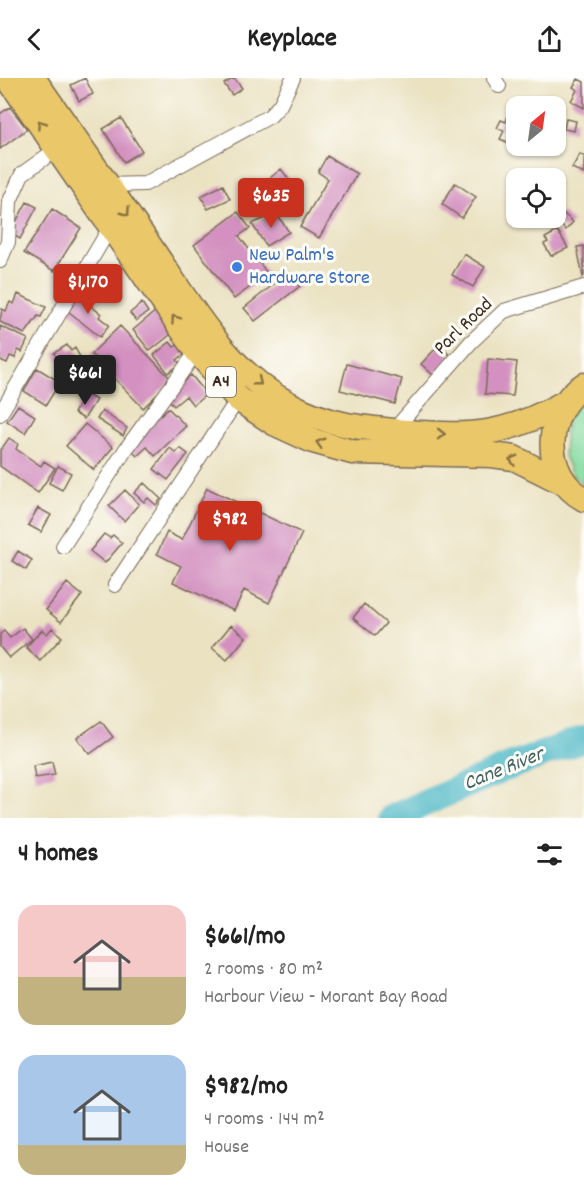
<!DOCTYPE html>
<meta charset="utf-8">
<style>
:root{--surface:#fff;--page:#f6f6f6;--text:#222;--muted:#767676;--accent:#c8321e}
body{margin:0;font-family:Dekko,sans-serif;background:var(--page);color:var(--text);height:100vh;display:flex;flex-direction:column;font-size:22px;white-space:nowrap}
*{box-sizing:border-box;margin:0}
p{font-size:20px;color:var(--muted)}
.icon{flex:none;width:33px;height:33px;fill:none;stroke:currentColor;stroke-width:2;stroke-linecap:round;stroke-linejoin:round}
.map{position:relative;height:740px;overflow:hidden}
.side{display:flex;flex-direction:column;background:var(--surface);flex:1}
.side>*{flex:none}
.needle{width:39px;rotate:29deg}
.buttons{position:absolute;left:506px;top:18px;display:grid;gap:12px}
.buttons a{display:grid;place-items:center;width:60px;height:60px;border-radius:12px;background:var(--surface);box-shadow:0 2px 4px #0004;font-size:30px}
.price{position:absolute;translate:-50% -51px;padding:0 14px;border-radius:6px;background:var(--accent);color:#fff;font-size:20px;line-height:39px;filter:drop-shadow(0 2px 3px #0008)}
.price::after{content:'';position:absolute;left:50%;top:36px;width:18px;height:14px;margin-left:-9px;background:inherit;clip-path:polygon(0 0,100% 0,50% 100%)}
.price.active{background:#222;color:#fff}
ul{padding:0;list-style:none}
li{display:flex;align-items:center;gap:18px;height:150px;padding:0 18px}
li span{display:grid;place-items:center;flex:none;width:168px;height:120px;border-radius:18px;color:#555}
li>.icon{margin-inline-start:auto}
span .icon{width:72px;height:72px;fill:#fffc;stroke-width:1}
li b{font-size:26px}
h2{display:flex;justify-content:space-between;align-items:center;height:72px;padding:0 18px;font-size:26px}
header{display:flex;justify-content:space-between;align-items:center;height:78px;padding:0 18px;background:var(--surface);font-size:27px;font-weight:800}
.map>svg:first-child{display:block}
</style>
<header><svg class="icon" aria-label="back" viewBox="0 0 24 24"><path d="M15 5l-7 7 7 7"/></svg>Keyplace<svg class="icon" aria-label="share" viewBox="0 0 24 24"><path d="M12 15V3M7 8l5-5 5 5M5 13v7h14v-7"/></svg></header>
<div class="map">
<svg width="584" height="740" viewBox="0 0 584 740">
<rect width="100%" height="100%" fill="#fdfcf7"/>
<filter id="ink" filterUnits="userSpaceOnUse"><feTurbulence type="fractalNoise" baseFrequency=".0167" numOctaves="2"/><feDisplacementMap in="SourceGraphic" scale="12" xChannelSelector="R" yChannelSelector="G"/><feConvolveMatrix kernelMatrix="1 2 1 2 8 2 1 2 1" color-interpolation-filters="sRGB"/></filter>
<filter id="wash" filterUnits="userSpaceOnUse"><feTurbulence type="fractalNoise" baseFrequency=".008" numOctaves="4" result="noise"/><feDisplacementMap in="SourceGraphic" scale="24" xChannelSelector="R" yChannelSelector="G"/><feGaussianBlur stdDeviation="1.35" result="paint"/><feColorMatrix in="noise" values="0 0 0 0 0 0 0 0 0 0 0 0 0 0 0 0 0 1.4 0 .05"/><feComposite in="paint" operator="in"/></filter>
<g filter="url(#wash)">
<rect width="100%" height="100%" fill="#ebe2c2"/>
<path fill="#82da9f" stroke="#5e825e" stroke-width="1.5" d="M 584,318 L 584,408 L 572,396 L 564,378 L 566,341 Z"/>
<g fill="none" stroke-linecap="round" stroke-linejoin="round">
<path stroke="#4bb7c6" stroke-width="27" d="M 391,740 L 503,691 L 584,661"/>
</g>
<g id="blocks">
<path fill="#d390c0" d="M 85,0 L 93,16 L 79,23 L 71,7 Z
M 234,0 L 242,10 L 232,17 L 224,6 Z
M 578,1 L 584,4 L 584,30 L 571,23 L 577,12 L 573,9 Z
M 10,29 L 27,51 L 0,71 L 0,36 Z
M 509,35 L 516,38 L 516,68 L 526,68 L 524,71 L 500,61 L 504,53 L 497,50 L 501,42 L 506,44 Z
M 121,40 L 142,73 L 124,84 L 103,51 Z
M 566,41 L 576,43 L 574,53 L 564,51 Z
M 580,76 L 584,78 L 584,96 L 572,90 Z
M 327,78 L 357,96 L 319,160 L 300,149 L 328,101 L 318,94 Z
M 281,91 L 295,109 L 270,128 L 256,111 Z
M 455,105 L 476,119 L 462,140 L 442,126 Z
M 223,107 L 230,121 L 208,131 L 201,118 Z
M 27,124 L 37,129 L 20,161 L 10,155 Z
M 52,131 L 81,150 L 54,193 L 24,175 Z
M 238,134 L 250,150 L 239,158 L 268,196 L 234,221 L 194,167 Z
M 562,134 L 573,144 L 566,152 L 555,142 Z
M 276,135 L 289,154 L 266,168 L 252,146 Z
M 558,153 L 568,170 L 551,178 L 544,166 L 548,164 L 545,160 Z
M 584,168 L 584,198 L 583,199 L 577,169 Z
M 464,176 L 485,189 L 473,209 L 452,197 Z
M 289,194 L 300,208 L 255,243 L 244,230 Z
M 82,215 L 90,221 L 87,225 L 101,236 L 99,239 L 109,247 L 100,259 L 68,233 Z
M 18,216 L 46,229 L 41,239 L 38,238 L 25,256 L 0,244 L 2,231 L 6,233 L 10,224 L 14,226 Z
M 142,225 L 148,234 L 136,243 L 130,235 Z
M 157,232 L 175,253 L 150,273 L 133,252 Z
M 0,248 L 28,261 L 22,274 L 18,272 L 15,280 L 10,278 L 7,285 L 0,282 Z
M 120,248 L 172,302 L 143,330 L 91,276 Z
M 170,264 L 174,269 L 180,265 L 187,274 L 177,282 L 180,286 L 168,295 L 154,277 Z
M 67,267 L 71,273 L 75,270 L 80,279 L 62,289 L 54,275 Z
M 439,267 L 451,278 L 433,297 L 421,286 Z
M 488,281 L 517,284 L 513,318 L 485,316 Z
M 347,286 L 402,301 L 395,326 L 340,312 Z
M 37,290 L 60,304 L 46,327 L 24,313 Z
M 191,297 L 207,316 L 193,327 L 186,318 L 174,328 L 166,318 Z
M 86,316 L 96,322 L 84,341 L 74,335 Z
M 18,327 L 35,338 L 25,355 L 7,343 Z
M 168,330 L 186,348 L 155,378 L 147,369 L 137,378 L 128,369 Z
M 102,333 L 127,350 L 123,358 L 97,341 Z
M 85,346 L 113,369 L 94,392 L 66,368 Z
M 9,360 L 18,366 L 16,371 L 41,388 L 44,383 L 55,390 L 38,415 L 0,388 L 0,373 Z
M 170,370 L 176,375 L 180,370 L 188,376 L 168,402 L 154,391 Z
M 58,388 L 71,395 L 62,412 L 49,405 Z
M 144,405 L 161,421 L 156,427 L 148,420 L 144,424 L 134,415 Z
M 207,410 L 302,455 L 269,525 L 244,512 L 234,533 L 173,504 L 181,488 L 157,476 L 167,454 L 182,462 Z
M 125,412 L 139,426 L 124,443 L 109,428 Z
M 38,430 L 51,437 L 41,454 L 28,447 Z
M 104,456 L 110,460 L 113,457 L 122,465 L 105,485 L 90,473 Z
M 18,473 L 32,482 L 26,492 L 12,483 Z
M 67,505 L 82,517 L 61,544 L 46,532 Z
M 364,526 L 386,545 L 375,558 L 353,540 Z
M 231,547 L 246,559 L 227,582 L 212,570 Z
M 23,550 L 32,561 L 9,580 L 0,569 L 0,556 L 4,553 L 10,560 Z
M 52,550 L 62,559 L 40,583 L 26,569 L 42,552 L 47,556 Z
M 101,643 L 113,659 L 90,676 L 77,660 Z
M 52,684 L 55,697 L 35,700 L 33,688 Z"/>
</g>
</g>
<g filter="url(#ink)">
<use href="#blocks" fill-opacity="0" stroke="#796a57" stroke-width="1.5"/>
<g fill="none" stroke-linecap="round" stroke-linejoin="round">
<defs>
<path id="street" d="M 494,0 L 499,8
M 107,107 L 145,106 L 270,38 L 280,27 L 293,0
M 0,183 L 8,164 L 10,123 L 22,96 L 57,71
M 0,336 L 111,148
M 393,353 L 471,264 L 504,233 L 584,209
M 63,468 L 126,371 L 197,273
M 115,507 L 238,321"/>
<path id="highway" d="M 8,0 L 197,273 L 238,321 L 274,345 L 313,363 L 352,374 L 492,377 L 514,380 L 566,406
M 33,0 C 71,54 109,109 147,164 C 187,222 225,292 289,326 C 329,348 363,350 407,354 C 474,359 504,358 564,325
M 584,307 C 544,332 540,397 584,421"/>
</defs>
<use href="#street" stroke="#796a57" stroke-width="16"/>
<use href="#highway" stroke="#796a57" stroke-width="27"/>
<use href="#street" stroke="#fff" stroke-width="14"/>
<use href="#highway" stroke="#eac769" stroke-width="24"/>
</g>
<defs><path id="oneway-chevron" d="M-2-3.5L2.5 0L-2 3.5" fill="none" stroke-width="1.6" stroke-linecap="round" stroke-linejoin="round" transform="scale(1.5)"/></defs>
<g stroke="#8a7140">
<use href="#oneway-chevron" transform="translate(41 46) rotate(-125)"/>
<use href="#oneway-chevron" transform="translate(126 134) rotate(55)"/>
<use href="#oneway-chevron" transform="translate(175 241) rotate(-125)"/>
<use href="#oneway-chevron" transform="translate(258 304) rotate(39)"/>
<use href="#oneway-chevron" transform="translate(441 356)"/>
<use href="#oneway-chevron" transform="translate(320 365) rotate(-163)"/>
<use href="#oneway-chevron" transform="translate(513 382) rotate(-165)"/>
</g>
</g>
<circle fill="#3f7fe0" stroke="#fdfcf7" stroke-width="2" cx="237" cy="189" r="6"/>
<g text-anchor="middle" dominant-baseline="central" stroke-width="6" stroke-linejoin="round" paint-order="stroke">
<rect fill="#fdfcf7" stroke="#75695f" stroke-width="1.5" x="206" y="289" width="30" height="30" rx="4.5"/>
<g font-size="18" font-weight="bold" fill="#3b2a1e">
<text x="221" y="304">A4</text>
</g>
<g font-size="20" fill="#366cbe" stroke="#fdfcf7" text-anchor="start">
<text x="249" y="178">New Palm's<tspan x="249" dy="23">Hardware Store</tspan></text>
</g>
<g font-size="20" fill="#3b2a1e" stroke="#fdfcf7">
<text transform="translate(464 249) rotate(-44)">Parl Road</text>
</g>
<g font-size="21" font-style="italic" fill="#416261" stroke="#fdfcf7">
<text transform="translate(504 692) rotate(-22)">Cane River</text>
</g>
</g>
</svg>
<div class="buttons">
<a><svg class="needle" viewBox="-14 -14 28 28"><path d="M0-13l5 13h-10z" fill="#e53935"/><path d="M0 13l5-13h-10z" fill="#767676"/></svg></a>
<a><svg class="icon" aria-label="locate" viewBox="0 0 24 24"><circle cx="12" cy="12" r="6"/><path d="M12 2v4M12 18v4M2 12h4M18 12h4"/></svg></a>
</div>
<b class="price" style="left:271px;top:151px">$635</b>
<b class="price" style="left:88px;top:237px">$1,170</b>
<b class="price active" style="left:85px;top:328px">$661</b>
<b class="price" style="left:230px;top:474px">$982</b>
</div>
<section class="side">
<h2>4 homes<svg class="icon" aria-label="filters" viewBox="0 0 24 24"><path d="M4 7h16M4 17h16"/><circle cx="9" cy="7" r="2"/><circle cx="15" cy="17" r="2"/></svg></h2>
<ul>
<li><span style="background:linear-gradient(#f6c9c9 60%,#c2b280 0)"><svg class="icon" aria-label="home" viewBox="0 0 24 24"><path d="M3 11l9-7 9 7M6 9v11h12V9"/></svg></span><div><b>$661/mo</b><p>2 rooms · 80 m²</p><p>Harbour View - Morant Bay Road</p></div></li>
<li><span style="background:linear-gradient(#a9c7e8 75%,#c2b280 0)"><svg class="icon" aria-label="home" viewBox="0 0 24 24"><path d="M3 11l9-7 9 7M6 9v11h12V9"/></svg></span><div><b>$982/mo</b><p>4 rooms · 144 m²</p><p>House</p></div></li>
</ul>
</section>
